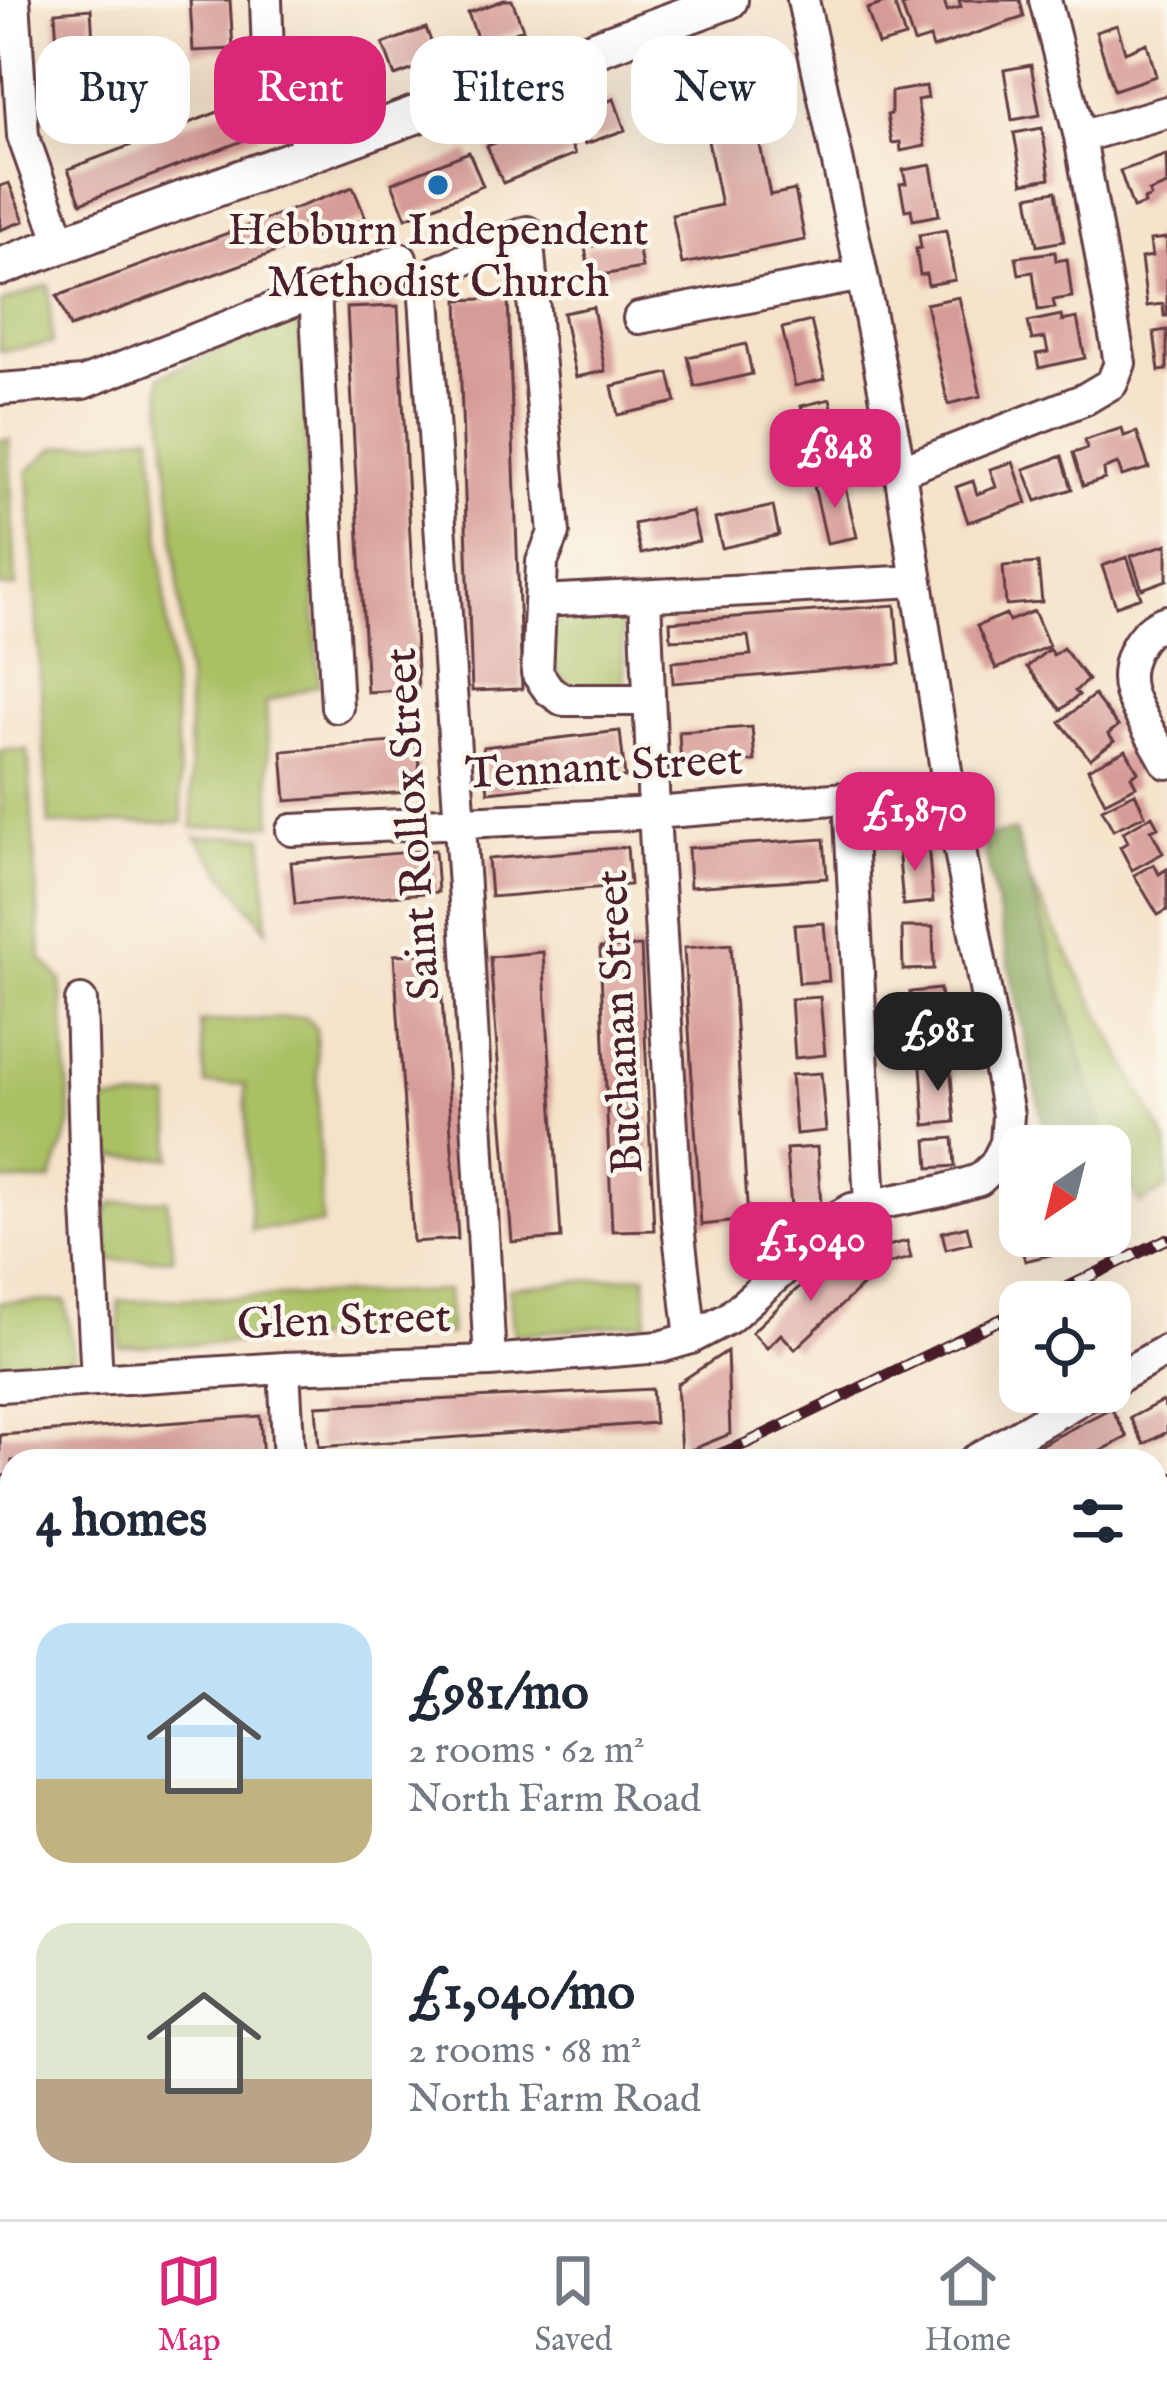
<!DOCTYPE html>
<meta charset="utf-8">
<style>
:root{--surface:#fff;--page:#f2f2f3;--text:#1f2937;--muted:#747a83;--line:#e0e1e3;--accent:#db2777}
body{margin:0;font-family:"IM FELL English",serif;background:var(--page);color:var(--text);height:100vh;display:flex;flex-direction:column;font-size:45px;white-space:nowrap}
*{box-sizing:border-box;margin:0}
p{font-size:39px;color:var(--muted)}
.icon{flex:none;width:66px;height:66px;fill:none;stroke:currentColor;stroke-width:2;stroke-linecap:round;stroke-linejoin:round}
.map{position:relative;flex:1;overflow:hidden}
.drawer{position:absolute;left:0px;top:1449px;width:1167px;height:771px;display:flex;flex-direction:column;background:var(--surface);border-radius:36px 36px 0 0;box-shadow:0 12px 48px #0002}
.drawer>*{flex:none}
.top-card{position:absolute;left:36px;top:36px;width:1095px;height:108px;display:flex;gap:24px}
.needle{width:78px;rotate:215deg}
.buttons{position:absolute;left:999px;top:1125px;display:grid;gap:24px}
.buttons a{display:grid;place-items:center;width:132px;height:132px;border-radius:24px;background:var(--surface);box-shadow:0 12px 48px #0002;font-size:60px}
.price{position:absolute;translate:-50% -102px;padding:0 27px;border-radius:24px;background:var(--accent);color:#fff;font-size:39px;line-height:78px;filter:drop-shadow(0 3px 6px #0008)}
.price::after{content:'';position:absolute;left:50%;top:72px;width:36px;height:27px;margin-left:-18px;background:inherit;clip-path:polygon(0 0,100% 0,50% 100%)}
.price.active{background:#222;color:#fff}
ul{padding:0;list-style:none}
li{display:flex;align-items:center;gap:36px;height:300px;padding:0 36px}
li span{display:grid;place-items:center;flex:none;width:336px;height:240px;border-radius:36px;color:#555}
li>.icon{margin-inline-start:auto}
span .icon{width:144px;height:144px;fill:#fffc;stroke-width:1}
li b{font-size:51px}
h2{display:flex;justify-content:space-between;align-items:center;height:144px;padding:0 36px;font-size:51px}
.pill{padding:0 42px;border-radius:36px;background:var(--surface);box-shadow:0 12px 48px #0002;font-size:42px;line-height:108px}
.pill.active{background:var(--accent);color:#fff}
.dock{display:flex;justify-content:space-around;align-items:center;height:168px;border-top:3px solid var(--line);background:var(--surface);font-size:33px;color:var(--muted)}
.dock a{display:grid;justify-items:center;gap:6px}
.dock .active{color:var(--accent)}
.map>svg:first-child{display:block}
</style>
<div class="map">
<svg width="1167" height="2219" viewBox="0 0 1167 2219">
<rect width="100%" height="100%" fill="#fbf7ec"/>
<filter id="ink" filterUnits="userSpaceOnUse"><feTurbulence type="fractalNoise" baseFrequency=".00833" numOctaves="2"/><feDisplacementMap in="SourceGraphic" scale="24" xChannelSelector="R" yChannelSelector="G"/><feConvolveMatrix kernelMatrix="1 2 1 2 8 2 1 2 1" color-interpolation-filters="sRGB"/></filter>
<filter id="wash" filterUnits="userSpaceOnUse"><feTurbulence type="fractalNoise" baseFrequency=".004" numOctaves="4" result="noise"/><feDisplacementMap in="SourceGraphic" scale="48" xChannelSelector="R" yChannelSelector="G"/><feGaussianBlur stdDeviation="2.7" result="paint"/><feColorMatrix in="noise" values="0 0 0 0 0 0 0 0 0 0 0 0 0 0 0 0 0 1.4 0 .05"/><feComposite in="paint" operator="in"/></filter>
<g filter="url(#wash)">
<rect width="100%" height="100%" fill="#f5e2c9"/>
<path fill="#a9c064" stroke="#7a7048" stroke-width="3" d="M 49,285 L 52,344 L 0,351 L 0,303 Z
M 300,316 L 319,685 L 266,702 L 272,824 L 193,828 L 187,680 L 160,376 Z
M 152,434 L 183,822 L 49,825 L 28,471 L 54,448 Z
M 9,439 L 16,587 L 0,587 L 0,440 Z
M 621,611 L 625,685 C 610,685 589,690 574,686 C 553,681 547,644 555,626 C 559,619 564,616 569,612 Z
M 0,750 L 28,750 L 41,958 L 61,980 L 71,1123 L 51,1181 L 0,1181 Z
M 263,836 L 267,930 L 196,837 Z
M 1030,881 L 1167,1142 L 1167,1188 L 1140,1204 L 1103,1133 Z
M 306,1017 L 316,1029 L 322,1224 L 251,1230 L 245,1084 L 206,1085 L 200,1022 Z
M 170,1098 L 172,1158 L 101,1157 L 97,1102 Z
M 167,1199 L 173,1258 L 110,1261 L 104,1217 L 113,1203 Z
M 646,1275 L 647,1322 L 514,1335 L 509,1288 Z
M 447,1291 L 450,1334 L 120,1347 L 119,1301 Z
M 65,1301 L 74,1354 L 64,1364 L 0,1366 L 0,1302 Z"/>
<path fill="#86a65a" stroke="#686242" stroke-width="3" d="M 1015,831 L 1103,1133 L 1064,1146 L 1048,1146 L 982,837 Z"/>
<g id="blocks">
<path fill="#d79b97" d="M 190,0 L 230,0 L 233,49 L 193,51 Z
M 504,0 L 512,0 L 523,29 L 480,45 L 468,13 Z
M 893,0 L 905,37 L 878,45 L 867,9 Z
M 920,0 L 944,0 L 947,11 L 961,7 L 959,0 L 1020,0 L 1024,17 L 933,48 L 930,38 L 914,43 L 902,6 Z
M 91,9 L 96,92 L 60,94 L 55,12 Z
M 1117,25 L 1125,52 L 1147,43 L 1156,76 L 1114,90 L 1096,32 Z
M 426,28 L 438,60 L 395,76 L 383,44 Z
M 766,54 L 775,101 L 752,105 L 770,195 L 795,190 L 805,240 L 682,264 L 672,215 L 721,205 L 703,116 L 671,123 L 661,75 Z
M 359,56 L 371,88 L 328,104 L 316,72 Z
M 1031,65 L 1040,115 L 1012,120 L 1004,70 Z
M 926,86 L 928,98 L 917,100 L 925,146 L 901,151 L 900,142 L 892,143 L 887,115 L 891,114 L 891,92 Z
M 260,96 L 273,129 L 81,203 L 68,169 Z
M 614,99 L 625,130 L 585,144 L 574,113 Z
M 559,116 L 575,154 L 503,183 L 487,146 Z
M 1042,128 L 1050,178 L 1023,183 L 1014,133 Z
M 469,152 L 483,186 L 406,218 L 392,183 Z
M 1166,155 L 1167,185 L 1149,192 L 1151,197 L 1144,200 L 1145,204 L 1133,208 L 1120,171 Z
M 931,165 L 939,215 L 913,220 L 911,209 L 905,210 L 900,184 L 906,183 L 903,170 Z
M 9,183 L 24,221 L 0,230 L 0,186 Z
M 353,187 L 366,219 L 70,327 L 57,296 Z
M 1056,191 L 1064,241 L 1037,246 L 1028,196 Z
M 946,230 L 955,280 L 928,285 L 926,274 L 920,275 L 916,249 L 921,248 L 919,235 Z
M 1167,238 L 1167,316 L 1164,316 L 1163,304 L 1147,306 L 1141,258 L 1152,256 L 1150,240 Z
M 637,239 L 642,268 L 590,277 L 585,247 Z
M 1055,252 L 1056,261 L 1067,259 L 1072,297 L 1053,300 L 1055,308 L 1038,310 L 1033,272 L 1019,274 L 1016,257 Z
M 959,297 L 981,396 L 948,404 L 926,304 Z
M 508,298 L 522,689 L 472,691 L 458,300 Z
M 398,306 L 418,689 L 367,692 L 347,308 Z
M 593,307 L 605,371 L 576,377 L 563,313 Z
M 1061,315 L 1062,321 L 1077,318 L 1085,358 L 1039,368 L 1036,354 L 1048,352 L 1045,338 L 1032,340 L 1028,322 Z
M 811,321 L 825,379 L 795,386 L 782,328 Z
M 1167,330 L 1167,370 L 1159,371 L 1154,332 Z
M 746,344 L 752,374 L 695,387 L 688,357 Z
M 669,373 L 676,402 L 618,415 L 612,386 Z
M 830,399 L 844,457 L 814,463 L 801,406 Z
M 1122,428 L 1124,436 L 1137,432 L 1149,468 L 1122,476 L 1118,464 L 1104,469 L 1105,479 L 1083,486 L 1073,453 L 1087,449 L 1085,440 Z
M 1062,456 L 1072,489 L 1036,501 L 1024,469 Z
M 1013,462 L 1027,503 L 968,522 L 956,487 L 973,481 L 977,494 L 996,487 L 990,469 Z
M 843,479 L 857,537 L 827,543 L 814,486 Z
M 773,506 L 779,535 L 722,548 L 715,519 Z
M 692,511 L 699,541 L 641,554 L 634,524 Z
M 1167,544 L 1167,580 L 1142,589 L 1131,556 Z
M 1127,557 L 1141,597 L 1116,606 L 1102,566 Z
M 1038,563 L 1042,602 L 1006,605 L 1003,566 Z
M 895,605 L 900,664 L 673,683 L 672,662 L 751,655 L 748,636 L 671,640 L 670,622 Z
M 1034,611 L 1049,646 L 996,669 L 977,626 L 1006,614 L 1009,621 Z
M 1063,648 L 1088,680 L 1075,691 L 1079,695 L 1061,710 L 1027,667 L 1049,649 L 1053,655 Z
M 1094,695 L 1118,726 L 1108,734 L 1114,741 L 1090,759 L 1060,722 Z
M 752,727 L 755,761 L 681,767 L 679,732 Z
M 620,731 L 625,777 L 488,792 L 483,747 Z
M 417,740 L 421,791 L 286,801 L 282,751 Z
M 1126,750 L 1138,772 L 1131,776 L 1136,786 L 1105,802 L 1088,769 Z
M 1135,793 L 1145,815 L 1113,830 L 1102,809 Z
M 1152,816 L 1158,827 L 1151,830 L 1163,853 L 1132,870 L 1120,847 L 1128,842 L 1123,832 Z
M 824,839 L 827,878 L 690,887 L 688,848 Z
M 928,844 L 933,902 L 903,905 L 898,847 Z
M 627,847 L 630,885 L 491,897 L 488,859 Z
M 435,850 L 438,892 L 295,904 L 291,862 Z
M 1154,864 L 1159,874 L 1167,869 L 1167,910 L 1158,915 L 1134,875 Z
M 824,923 L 829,981 L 799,983 L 794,925 Z
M 902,927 L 933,927 L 934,969 L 903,970 Z
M 731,944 L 748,1220 L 701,1225 L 684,948 Z
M 641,946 L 654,1230 L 612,1231 L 600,948 Z
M 543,952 L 561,1238 L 512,1242 L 490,957 Z
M 439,953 L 458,1239 L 413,1242 L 394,955 Z
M 940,989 L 945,1048 L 915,1050 L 910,992 Z
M 820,997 L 825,1055 L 795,1058 L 791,999 Z
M 950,1064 L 955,1122 L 925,1125 L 921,1066 Z
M 821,1073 L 826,1131 L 796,1134 L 791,1075 Z
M 953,1138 L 955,1166 L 929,1168 L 927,1140 Z
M 817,1147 L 821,1205 L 791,1207 L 786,1149 Z
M 1020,1204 L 1020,1236 L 1058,1236 L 1063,1252 L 1025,1261 L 1010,1206 Z
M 967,1226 L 971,1243 L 946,1249 L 942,1232 Z
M 907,1241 L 911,1258 L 887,1264 L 883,1247 Z
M 836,1252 L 865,1283 L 795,1349 L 781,1334 L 767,1348 L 752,1332 Z
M 727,1351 L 730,1434 L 681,1454 L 677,1384 Z
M 652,1389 L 655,1423 L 319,1447 L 316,1406 Z
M 1162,1401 L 1167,1411 L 1167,1432 L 1144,1444 L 1130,1418 Z
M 1111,1408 L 1127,1437 L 1082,1461 L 1010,1461 Z
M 260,1416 L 263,1459 L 12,1461 L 12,1475 L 0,1476 L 0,1435 Z
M 1167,1537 L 1167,1576 L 1161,1579 L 1155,1568 L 1155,1544 Z
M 1167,1738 L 1167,1774 L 1155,1781 L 1155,1744 Z
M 1165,1960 L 1167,2015 L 1158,2020 L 1155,2015 L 1155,1966 Z
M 0,2167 L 12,2176 L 12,2208 L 52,2208 L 57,2212 L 51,2219 L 0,2219 Z"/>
</g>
</g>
<g filter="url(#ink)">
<use href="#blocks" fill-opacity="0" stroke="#643c43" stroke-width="3"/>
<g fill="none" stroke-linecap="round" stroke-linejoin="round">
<defs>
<path id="minor" d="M 14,0 L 23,136 L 62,246
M 266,0 L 268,54 L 311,152
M 1080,137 L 1167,112
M 436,272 L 527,232 L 554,533 L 542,562 L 537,673 L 549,690 L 563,700 L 649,700
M 424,282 L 467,932 L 490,1361
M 315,292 L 337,707
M 639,318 L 862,275
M 0,389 L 83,383 L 401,259
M 900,471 L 1085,399 L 1112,383 L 1120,363 L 1080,137 L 1045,0
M 645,597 L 654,813 L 677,1217 L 691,1338
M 541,601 L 917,581
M 1167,621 C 1139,629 1122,664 1130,692 C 1136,712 1157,743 1167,763
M 849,798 L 870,1204
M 292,830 L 654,813 L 949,790
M 81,1001 L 85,1150 L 97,1380
M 284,1368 L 289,1461
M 1110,1382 L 1167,1350
M 0,1386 L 284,1368 L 490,1361 L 660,1347 L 691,1338 L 729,1318 L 782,1271 L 830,1221 L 852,1209 L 942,1191 L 979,1180 L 995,1165 L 1006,1143 L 1008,1115 L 949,790 L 900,471 L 862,275 L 803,0
M 974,1461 L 1093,1392
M 1155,1495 L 1167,1489
M 0,1603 L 12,1602
M 1155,1620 L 1165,1636
M 0,1958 L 12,1958
M 1155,2121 L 1167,2144
M 627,2208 L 639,2219
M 831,2208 L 842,2219 L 852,2208
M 488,2219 L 495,2208
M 736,2219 L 746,2208"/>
<path id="major" d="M 0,267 L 729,0"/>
</defs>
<use href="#minor" stroke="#643c43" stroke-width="36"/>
<use href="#major" stroke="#643c43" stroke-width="42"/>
<use href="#minor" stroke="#fff" stroke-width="30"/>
<use href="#major" stroke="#fff" stroke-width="36"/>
<defs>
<path id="rail" d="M 1037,1302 L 1167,1239
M 703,1461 L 747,1443 L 1020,1310
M 0,1733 L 12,1729"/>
</defs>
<use href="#rail" stroke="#4a1f2b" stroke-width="12"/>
<use href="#rail" stroke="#fbf7ec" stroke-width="8" stroke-dasharray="22" stroke-linecap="butt"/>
</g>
</g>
<circle fill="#1f6fb2" stroke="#fbf7ec" stroke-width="4.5" cx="438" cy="185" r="12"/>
<g text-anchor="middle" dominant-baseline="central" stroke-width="9" stroke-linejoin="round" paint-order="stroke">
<g font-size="45" fill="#4a1f2b" stroke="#fbf7ec">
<text x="438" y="231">Hebburn Independent<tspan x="438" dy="52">Methodist Church</tspan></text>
</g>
<g font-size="45" fill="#4a1f2b" stroke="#fbf7ec">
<text transform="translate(604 768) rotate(-3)">Tennant Street</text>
<text transform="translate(414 824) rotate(-94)">Saint Rollox Street</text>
<text transform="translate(621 1022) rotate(-93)">Buchanan Street</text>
<text transform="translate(344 1322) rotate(-2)">Glen Street</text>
</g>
</g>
</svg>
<div class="buttons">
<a><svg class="needle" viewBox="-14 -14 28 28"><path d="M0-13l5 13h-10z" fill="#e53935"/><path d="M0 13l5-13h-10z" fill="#747a83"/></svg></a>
<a><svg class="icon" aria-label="locate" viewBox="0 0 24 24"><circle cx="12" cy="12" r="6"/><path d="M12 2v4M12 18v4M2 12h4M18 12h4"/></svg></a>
</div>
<b class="price" style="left:835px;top:511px">£848</b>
<b class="price" style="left:915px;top:874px">£1,870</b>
<b class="price active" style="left:938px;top:1094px">£981</b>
<b class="price" style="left:811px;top:1304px">£1,040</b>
<div class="top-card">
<a class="pill">Buy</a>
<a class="pill active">Rent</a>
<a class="pill">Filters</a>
<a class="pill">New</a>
</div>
<section class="drawer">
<h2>4 homes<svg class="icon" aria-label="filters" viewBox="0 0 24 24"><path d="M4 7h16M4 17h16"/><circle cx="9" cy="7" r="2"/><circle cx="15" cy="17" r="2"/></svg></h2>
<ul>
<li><span style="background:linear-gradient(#bfe0f5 65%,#c2b280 0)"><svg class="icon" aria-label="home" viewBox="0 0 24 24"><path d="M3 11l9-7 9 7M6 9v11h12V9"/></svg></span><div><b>£981/mo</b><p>2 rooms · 62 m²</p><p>North Farm Road</p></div></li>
<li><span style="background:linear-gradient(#dfe7d0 65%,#b9a48a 0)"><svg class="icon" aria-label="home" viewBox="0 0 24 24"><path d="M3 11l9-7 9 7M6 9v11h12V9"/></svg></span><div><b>£1,040/mo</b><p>2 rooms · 68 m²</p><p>North Farm Road</p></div></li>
</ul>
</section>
</div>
<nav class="dock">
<a class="active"><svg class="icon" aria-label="map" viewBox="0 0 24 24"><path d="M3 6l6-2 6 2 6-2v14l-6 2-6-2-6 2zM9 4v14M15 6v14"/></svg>Map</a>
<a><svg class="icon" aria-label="saved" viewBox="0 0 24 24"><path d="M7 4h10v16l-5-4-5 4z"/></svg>Saved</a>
<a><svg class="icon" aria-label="home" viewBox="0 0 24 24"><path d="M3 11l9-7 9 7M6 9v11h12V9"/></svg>Home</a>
</nav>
